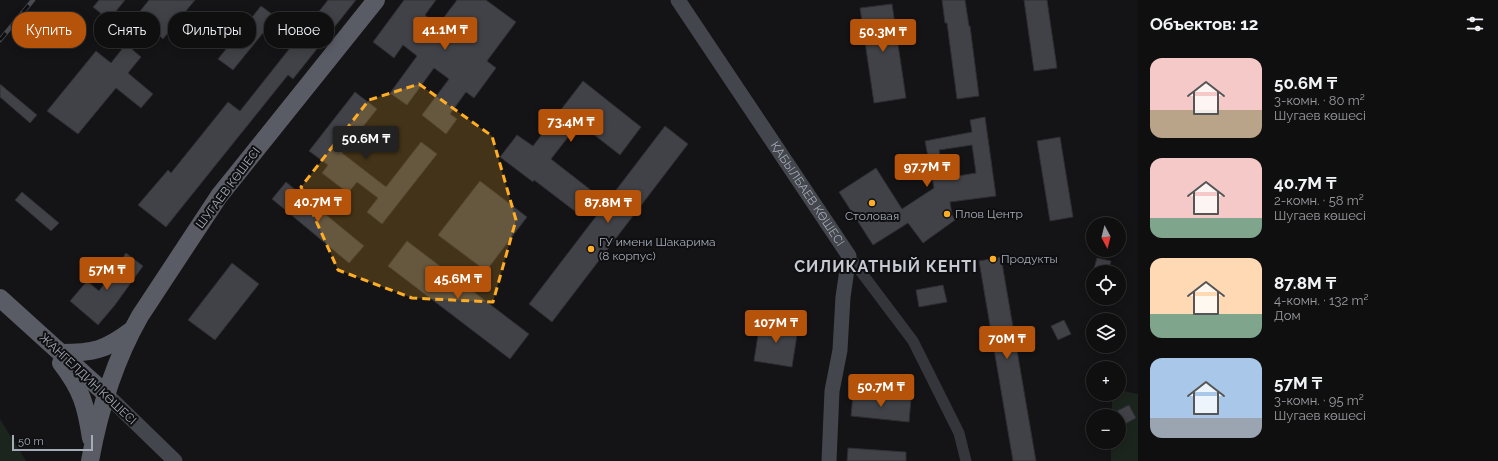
<!DOCTYPE html>
<html lang="ru">
<meta charset="utf-8">
<style>
:root{--surface:#0f0f10;--page:#181819;--text:#f1f3f6;--muted:#9b9c9f;--line:#2f2f30;--accent:#b45309}
body{margin:0;font-family:Raleway,sans-serif;background:var(--page);color:var(--text);height:100vh;display:flex;flex-direction:column;font-size:15px;white-space:nowrap}
*{box-sizing:border-box;margin:0}
p{font-size:13px;color:var(--muted)}
.icon{flex:none;width:22px;height:22px;fill:none;stroke:currentColor;stroke-width:2;stroke-linecap:round;stroke-linejoin:round}
.map{position:relative;flex:1;overflow:hidden}
.panel{display:flex;flex-direction:column;background:var(--surface);width:360px}
.panel>*{flex:none}
.guide{position:absolute;left:12px;top:12px;width:380px;height:36px;display:flex;gap:8px}
.needle{width:26px;rotate:173deg}
.controls{position:absolute;left:1086px;top:217px;display:grid;gap:8px}
.controls a{display:grid;place-items:center;width:40px;height:40px;border-radius:50%;background:var(--surface);box-shadow:0 2px 10px #0003,0 0 0 1px var(--line);font-size:20px}
.scale{position:absolute;left:12px;bottom:10px;width:81px;box-sizing:border-box;padding-left:4px;border:2px solid #a5acb8;border-top:0;font-size:11px;line-height:14px;white-space:nowrap;color:#a5acb8;-webkit-text-stroke:3px #0f0f11;paint-order:stroke}
.price{position:absolute;translate:-50% -34px;padding:0 9px;border-radius:4px;background:var(--accent);color:#fff;font-size:13px;line-height:26px;filter:drop-shadow(0 1px 2px #0008)}
.price::after{content:'';position:absolute;left:50%;top:24px;width:12px;height:9px;margin-left:-6px;background:inherit;clip-path:polygon(0 0,100% 0,50% 100%)}
.price.on{background:#222;color:#fff}
ul{padding:0;list-style:none}
li{display:flex;align-items:center;gap:12px;height:100px;padding:0 12px}
li span{display:grid;place-items:center;flex:none;width:112px;height:80px;border-radius:12px;color:#555}
li>.icon{margin-inline-start:auto}
span .icon{width:48px;height:48px;fill:#fffc;stroke-width:1}
li b{font-size:17px}
h2{display:flex;justify-content:space-between;align-items:center;height:48px;padding:0 12px;font-size:17px}
.pill{padding:0 14px;border-radius:16px;background:var(--surface);box-shadow:0 2px 10px #0003,0 0 0 1px var(--line);font-size:14px;line-height:36px}
.pill.on{background:var(--accent);color:#fff}
main{display:flex;flex:1;min-height:0}
.map>svg:first-child{display:block}
</style>
<main>
<div class="map">
<svg width="1138" height="461" viewBox="0 0 1138 461">
<rect width="100%" height="100%" fill="#141416"/>
<path fill="#1c251d" d="M 1119,390 L 1138,394 L 1138,461 L 1111,461 L 1111,442 L 1119,442 L 1119,416 L 1112,416 L 1112,394 L 1119,394 Z
M 0,419 L 26,461 L 0,461 Z"/>
<path fill="#404247" stroke="#2e2e33" fill-rule="evenodd" d="M 99,0 L 125,0 L 109,20 L 93,7 Z
M 149,0 L 195,0 L 163,39 L 136,16 Z
M 328,0 L 356,0 L 293,79 L 288,75 L 166,227 L 138,205 L 168,170 L 171,173 L 228,102 L 240,111 Z
M 404,0 L 436,0 L 425,15 L 438,25 L 457,0 L 486,0 L 516,22 L 487,61 L 496,68 L 474,98 L 466,92 L 450,114 L 457,119 L 446,134 L 422,115 L 449,79 L 434,68 L 407,105 L 390,93 L 417,56 L 403,45 L 394,58 L 373,42 Z
M 942,0 L 965,0 L 969,26 L 970,26 L 979,96 L 957,99 L 947,23 L 945,23 Z
M 1024,0 L 1047,0 L 1057,68 L 1034,71 Z
M 892,4 L 906,98 L 874,103 L 860,8 Z
M 261,6 L 276,17 L 233,70 L 218,59 Z
M 126,44 L 141,57 L 128,73 L 153,94 L 141,108 L 116,88 L 78,134 L 47,111 L 96,51 L 111,63 Z
M 583,81 L 641,127 L 620,155 L 579,123 L 551,159 L 592,191 L 576,212 L 534,180 L 533,182 L 500,157 L 517,135 L 533,146 Z
M 0,84 L 37,115 L 30,123 L 0,97 Z
M 355,92 L 377,109 L 342,153 L 386,187 L 421,142 L 437,154 L 382,224 L 367,212 L 378,198 L 357,182 L 348,193 L 322,173 L 328,165 L 309,151 Z
M 985,117 L 996,196 L 950,202 L 952,215 L 955,220 L 923,243 L 908,223 L 873,245 L 839,192 L 876,168 L 902,209 L 934,188 L 925,141 L 972,132 L 970,120 ZM 972,145 L 976,173 L 945,178 L 939,150 Z
M 665,126 L 688,144 L 552,322 L 529,304 Z
M 1060,137 L 1073,217 L 1050,221 L 1037,141 Z
M 480,181 L 527,217 L 486,271 L 438,235 Z
M 286,182 L 364,246 L 349,263 L 272,199 Z
M 22,192 L 59,223 L 51,231 L 15,200 Z
M 407,241 L 529,334 L 510,359 L 388,266 Z
M 126,253 L 143,266 L 115,305 L 98,325 L 70,301 L 87,281 L 99,291 Z
M 1001,257 L 1036,461 L 1013,461 L 979,261 Z
M 1097,258 L 1111,261 L 1108,272 L 1093,272 Z
M 232,263 L 259,284 L 215,340 L 188,320 Z
M 943,285 L 947,302 L 919,307 L 916,290 Z
M 1064,320 L 1071,334 L 1058,340 L 1051,326 Z
M 760,322 L 798,328 L 792,367 L 754,361 Z
M 853,394 L 911,399 L 909,422 L 851,416 Z
M 1129,405 L 1136,418 L 1123,425 L 1117,411 Z
M 848,448 L 906,452 L 906,461 L 847,461 Z"/>
<g fill="none" stroke-linecap="round" stroke-linejoin="round">
<path stroke="#35363c" stroke-width="11" d="M 849,256 L 913,341 L 959,433 L 966,461"/>
<g stroke="#43464c" stroke-width="15">
<path id="s1" d="M 678,0 L 849,256 L 843,297 L 840,350 L 832,391 L 829,461"/>
<path d="M 106,394 L 175,461"/>
</g>
<path stroke="#595c64" stroke-width="18" d="M 0,298 L 106,394
M 61,353 C 93,353 106,350 132,330
M 61,363 C 82,390 86,406 91,438
M 90,461 C 99,411 115,360 140,316 L 219,196 L 376,0"/>
<defs>
<path id="rail" d="M 0,40 L 33,0"/>
</defs>
<use href="#rail" stroke="#484a51" stroke-width="4.5"/>
<use href="#rail" stroke="#0f0f11" stroke-width="3" stroke-dasharray="9" stroke-linecap="butt"/>
</g>
<path fill="#ffad24" fill-opacity="0.2" stroke="#ffad24" stroke-width="3" stroke-dasharray="8 5" stroke-linejoin="round" d="M 419,84 L 492,136 L 516,220 L 493,302 L 412,298 L 338,270 L 301,187 L 369,100 Z"/>
<g fill="#ffad24" stroke="#0f0f11" stroke-width="1.5">
<circle cx="872" cy="203" r="4"/>
<circle cx="947" cy="214" r="4"/>
<circle cx="591" cy="249" r="4"/>
<circle cx="993" cy="259" r="4"/>
</g>
<g text-anchor="middle" dominant-baseline="central" stroke-width="4" stroke-linejoin="round" paint-order="stroke">
<g font-size="12" fill="#a5acb8" stroke="#0f0f11">
<text transform="translate(228 188) rotate(-53)">ШУГАЕВ КӨШЕСІ</text>
<text stroke="none"><textPath href="#s1" startOffset="233">ҚАБЫЛБАЕВ КӨШЕСІ</textPath></text>
<text transform="translate(88 379) rotate(43)">ЖАНГЕЛДИН КӨШЕСІ</text>
</g>
<g font-size="12" fill="#a5acb8" stroke="#0f0f11" text-anchor="start">
<text x="955" y="214">Плов Центр</text>
<text x="872" y="216" text-anchor="middle">Столовая</text>
<text x="599" y="242">ГУ имени Шакарима<tspan x="599" dy="14">(8 корпус)</tspan></text>
<text x="1001" y="259">Продукты</text>
</g>
<g font-size="16" font-weight="bold" letter-spacing="1" fill="#c6cad3" stroke="#0f0f11">
<text x="886" y="266">СИЛИКАТНЫЙ КЕНТІ</text>
</g>
</g>
</svg>
<div class="controls">
<a><svg class="needle" viewBox="-14 -14 28 28"><path d="M0-13l5 13h-10z" fill="#e53935"/><path d="M0 13l5-13h-10z" fill="#9b9c9f"/></svg></a>
<a><svg class="icon" aria-label="locate" viewBox="0 0 24 24"><circle cx="12" cy="12" r="6"/><path d="M12 2v4M12 18v4M2 12h4M18 12h4"/></svg></a>
<a><svg class="icon" aria-label="layers" viewBox="0 0 24 24"><path d="M12 4l9 5-9 5-9-5zM3 14l9 5 9-5"/></svg></a>
<a>+</a>
<a>−</a>
</div>
<div class="scale">50 m</div>
<b class="price" style="left:445px;top:51px">41.1M ₸</b>
<b class="price" style="left:883px;top:53px">50.3M ₸</b>
<b class="price" style="left:571px;top:143px">73.4M ₸</b>
<b class="price on" style="left:366px;top:160px">50.6M ₸</b>
<b class="price" style="left:927px;top:188px">97.7M ₸</b>
<b class="price" style="left:318px;top:223px">40.7M ₸</b>
<b class="price" style="left:608px;top:224px">87.8M ₸</b>
<b class="price" style="left:107px;top:291px">57M ₸</b>
<b class="price" style="left:458px;top:300px">45.6M ₸</b>
<b class="price" style="left:776px;top:344px">107M ₸</b>
<b class="price" style="left:1007px;top:360px">70M ₸</b>
<b class="price" style="left:881px;top:408px">50.7M ₸</b>
<div class="guide">
<a class="pill on">Купить</a>
<a class="pill">Снять</a>
<a class="pill">Фильтры</a>
<a class="pill">Новое</a>
</div>
</div>
<section class="panel">
<h2>Объектов: 12<svg class="icon" aria-label="filters" viewBox="0 0 24 24"><path d="M4 7h16M4 17h16"/><circle cx="9" cy="7" r="2"/><circle cx="15" cy="17" r="2"/></svg></h2>
<ul>
<li><span style="background:linear-gradient(#f6c9c9 65%,#b9a48a 0)"><svg class="icon" aria-label="home" viewBox="0 0 24 24"><path d="M3 11l9-7 9 7M6 9v11h12V9"/></svg></span><div><b>50.6M ₸</b><p>3-комн. · 80 m²</p><p>Шугаев көшесі</p></div></li>
<li><span style="background:linear-gradient(#f6c9c9 75%,#7fa58c 0)"><svg class="icon" aria-label="home" viewBox="0 0 24 24"><path d="M3 11l9-7 9 7M6 9v11h12V9"/></svg></span><div><b>40.7M ₸</b><p>2-комн. · 58 m²</p><p>Шугаев көшесі</p></div></li>
<li><span style="background:linear-gradient(#ffd9b3 70%,#7fa58c 0)"><svg class="icon" aria-label="home" viewBox="0 0 24 24"><path d="M3 11l9-7 9 7M6 9v11h12V9"/></svg></span><div><b>87.8M ₸</b><p>4-комн. · 132 m²</p><p>Дом</p></div></li>
<li><span style="background:linear-gradient(#a9c7e8 75%,#9aa5b1 0)"><svg class="icon" aria-label="home" viewBox="0 0 24 24"><path d="M3 11l9-7 9 7M6 9v11h12V9"/></svg></span><div><b>57M ₸</b><p>3-комн. · 95 m²</p><p>Шугаев көшесі</p></div></li>
</ul>
</section>
</main>
